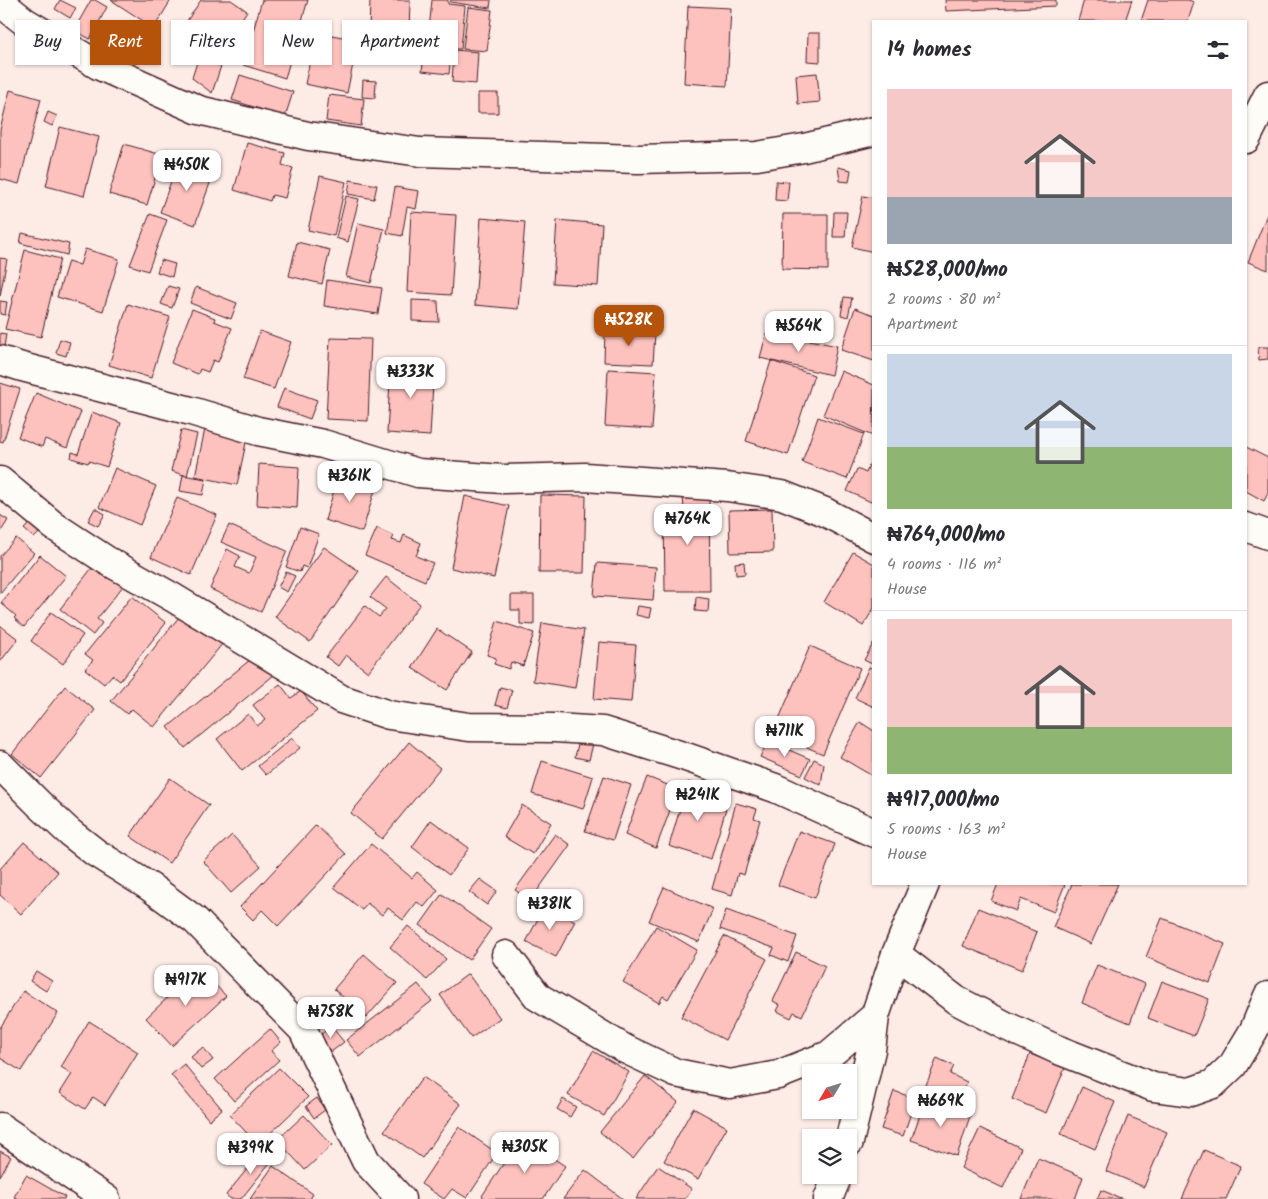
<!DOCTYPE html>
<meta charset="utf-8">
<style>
:root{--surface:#fff;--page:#f7f7f7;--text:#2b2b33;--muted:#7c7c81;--line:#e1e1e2;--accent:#b45309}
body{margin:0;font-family:Kalam,sans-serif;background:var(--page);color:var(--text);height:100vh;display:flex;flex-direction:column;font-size:19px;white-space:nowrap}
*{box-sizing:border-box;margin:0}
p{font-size:16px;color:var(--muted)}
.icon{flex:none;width:28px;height:28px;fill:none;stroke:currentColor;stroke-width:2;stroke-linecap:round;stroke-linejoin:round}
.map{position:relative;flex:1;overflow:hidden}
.side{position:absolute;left:872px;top:20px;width:375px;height:865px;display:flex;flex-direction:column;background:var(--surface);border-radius:0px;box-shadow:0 1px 4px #0004}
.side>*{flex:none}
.hud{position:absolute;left:15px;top:20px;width:475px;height:45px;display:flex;gap:10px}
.needle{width:32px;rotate:232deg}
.fabs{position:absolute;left:802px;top:1064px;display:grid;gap:10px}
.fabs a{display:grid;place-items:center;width:55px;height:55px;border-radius:0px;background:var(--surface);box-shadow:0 1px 4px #0004;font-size:25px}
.price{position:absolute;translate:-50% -42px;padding:0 11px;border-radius:10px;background:#fff;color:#222;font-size:16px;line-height:32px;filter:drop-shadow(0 1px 2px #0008)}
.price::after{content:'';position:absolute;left:50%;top:30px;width:15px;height:11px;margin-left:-8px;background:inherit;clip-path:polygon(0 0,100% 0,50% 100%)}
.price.selected{background:var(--accent);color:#fff}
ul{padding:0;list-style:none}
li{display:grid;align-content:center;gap:10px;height:265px;padding:0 15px}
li+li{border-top:1px solid var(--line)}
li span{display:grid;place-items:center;height:155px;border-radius:0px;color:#555}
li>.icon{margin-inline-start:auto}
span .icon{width:90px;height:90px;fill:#fffc;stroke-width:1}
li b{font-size:21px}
h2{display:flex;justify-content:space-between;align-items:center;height:60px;padding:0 15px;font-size:21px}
.chip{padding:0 18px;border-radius:0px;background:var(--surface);box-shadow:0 1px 4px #0004;font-size:18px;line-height:45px}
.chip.selected{background:var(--accent);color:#fff}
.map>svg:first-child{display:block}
</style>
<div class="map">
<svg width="1268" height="1199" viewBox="0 0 1268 1199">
<rect width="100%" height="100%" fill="#fdebe6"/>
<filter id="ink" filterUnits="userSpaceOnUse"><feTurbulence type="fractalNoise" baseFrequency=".02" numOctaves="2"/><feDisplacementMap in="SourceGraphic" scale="10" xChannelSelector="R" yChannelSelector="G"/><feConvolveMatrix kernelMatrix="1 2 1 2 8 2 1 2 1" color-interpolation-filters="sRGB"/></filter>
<g filter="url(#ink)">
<path fill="#fec2be" stroke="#4a1f2b" d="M 60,0 L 76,8 L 70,18 L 55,9 Z
M 91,0 L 95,0 L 107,7 L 90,39 L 74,30 Z
M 111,0 L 171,0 L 154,28 Z
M 201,0 L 231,0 L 247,11 L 214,59 L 178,34 Z
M 262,0 L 308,0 L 285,78 L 243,65 Z
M 370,0 L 410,0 L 409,33 L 369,32 Z
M 432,0 L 448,0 L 448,4 L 465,6 L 461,49 L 453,49 L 454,41 L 428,39 Z
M 451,0 L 491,0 L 490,8 L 450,2 Z
M 945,0 L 1056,0 L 1056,6 L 946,11 Z
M 1084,0 L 1132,0 L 1125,21 L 1078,21 Z
M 1148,0 L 1188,0 L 1194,2 L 1188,21 L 1141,21 Z
M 688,6 L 731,8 L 727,86 L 684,83 Z
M 468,7 L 492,10 L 487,51 L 463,49 Z
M 316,32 L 358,40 L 347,93 L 305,84 Z
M 808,33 L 820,33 L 820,62 L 807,61 Z
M 426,40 L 452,43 L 449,74 L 422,71 Z
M 454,50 L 478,52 L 476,84 L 452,82 Z
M 198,59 L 221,66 L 212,93 L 192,78 Z
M 817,73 L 820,102 L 798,104 L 796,75 Z
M 240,75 L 293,92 L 285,117 L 232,100 Z
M 363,80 L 376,81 L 375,98 L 362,97 Z
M 10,90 L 41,99 L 19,184 L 0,179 L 0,130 Z
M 478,93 L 498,93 L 498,113 L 478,113 Z
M 329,95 L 364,99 L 361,126 L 326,121 Z
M 48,112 L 57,116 L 52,126 L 44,122 Z
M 60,127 L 99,137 L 84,196 L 46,186 Z
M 247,143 L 285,153 L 282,165 L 293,168 L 285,198 L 272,195 L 270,201 L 234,190 Z
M 124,144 L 162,155 L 147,205 L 109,194 Z
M 179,159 L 214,172 L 195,225 L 160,212 Z
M 838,167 L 851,170 L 849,182 L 840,181 Z
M 320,176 L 346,182 L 334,236 L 308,230 Z
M 350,180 L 377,185 L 374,199 L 348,194 Z
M 776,181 L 789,182 L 787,201 L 775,200 Z
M 395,187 L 419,191 L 416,209 L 407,207 L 402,236 L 387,233 Z
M 346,196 L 359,199 L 348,242 L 336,238 Z
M 863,196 L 874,198 L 874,252 L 852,247 Z
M 411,212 L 456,215 L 451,295 L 407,292 Z
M 834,212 L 847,212 L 845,237 L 833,237 Z
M 1268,212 L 1268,270 L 1248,262 Z
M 150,214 L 167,220 L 148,271 L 130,265 Z
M 783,214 L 828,214 L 828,270 L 782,269 Z
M 481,218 L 525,222 L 518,309 L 475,305 Z
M 557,220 L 602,224 L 598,286 L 553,283 Z
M 358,223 L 384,229 L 371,283 L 346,277 Z
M 22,233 L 69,244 L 67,255 L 20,243 Z
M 297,242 L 330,250 L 322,284 L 289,276 Z
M 85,249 L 119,259 L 103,311 L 57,297 L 68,261 L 80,265 Z
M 25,250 L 60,259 L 41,337 L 5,329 Z
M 0,258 L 7,259 L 0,296 Z
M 161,260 L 175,264 L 172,277 L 157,272 Z
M 327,280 L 382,288 L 378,314 L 324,306 Z
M 168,286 L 179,289 L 172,308 L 161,304 Z
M 196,287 L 237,303 L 231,319 L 190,303 Z
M 844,297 L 852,298 L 848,317 L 841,315 Z
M 412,300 L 438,301 L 439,322 L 412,321 Z
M 0,301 L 7,302 L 5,315 L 0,314 Z
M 128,304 L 170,317 L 151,378 L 109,365 Z
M 855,308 L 874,315 L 874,361 L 841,350 Z
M 192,309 L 215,318 L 214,321 L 232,328 L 218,362 L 213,360 L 208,372 L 200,369 L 198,374 L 171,363 Z
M 605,330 L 655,333 L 653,364 L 604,362 Z
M 260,331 L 291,342 L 274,389 L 243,379 Z
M 767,331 L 837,346 L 831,375 L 760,358 Z
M 0,333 L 6,334 L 4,347 L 0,347 Z
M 330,338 L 371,339 L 368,421 L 326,419 Z
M 60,339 L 70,342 L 66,356 L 56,353 Z
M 1258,347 L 1268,347 L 1268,359 L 1259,360 Z
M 771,361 L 814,375 L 788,455 L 746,441 Z
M 391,363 L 434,366 L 430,436 L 387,433 Z
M 608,369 L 656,372 L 652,429 L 605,426 Z
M 841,371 L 874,385 L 873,436 L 823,415 Z
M 0,383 L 20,389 L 3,442 L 0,441 Z
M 284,388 L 317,400 L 310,419 L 277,407 Z
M 36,393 L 81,412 L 67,448 L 45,439 L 42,447 L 18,437 Z
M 92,412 L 121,423 L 107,467 L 89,461 L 88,463 L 71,458 L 72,452 L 78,454 Z
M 818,417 L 864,434 L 847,479 L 802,462 Z
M 205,429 L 247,438 L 237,485 L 195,476 Z
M 181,430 L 197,434 L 187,476 L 171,471 Z
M 1246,447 L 1268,458 L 1268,493 L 1264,501 L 1246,491 Z
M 874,454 L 874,496 L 871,502 L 847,491 L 857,469 L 866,473 Z
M 259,464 L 299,467 L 297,508 L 257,505 Z
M 115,468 L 156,486 L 140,525 L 99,507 Z
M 339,474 L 376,487 L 362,532 L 325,520 Z
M 183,475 L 206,479 L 203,495 L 180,491 Z
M 683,494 L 709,494 L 710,591 L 665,591 L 664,512 L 684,512 Z
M 540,495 L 586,496 L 584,573 L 539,573 Z
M 465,496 L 509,506 L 494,578 L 451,568 Z
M 177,498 L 217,515 L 191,575 L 151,557 Z
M 95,508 L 105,514 L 98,526 L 88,521 Z
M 772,509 L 773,552 L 730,553 L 729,510 Z
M 0,515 L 8,520 L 0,533 Z
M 30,523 L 40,532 L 34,538 L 24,529 Z
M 229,525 L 287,551 L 261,612 L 210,589 L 227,549 L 240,556 L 235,567 L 249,573 L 256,557 L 221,542 Z
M 300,527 L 319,534 L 307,568 L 302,566 L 300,572 L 286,567 Z
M 377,528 L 394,536 L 392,540 L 401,543 L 404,535 L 421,543 L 416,556 L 433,563 L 425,581 L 365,555 Z
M 16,538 L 34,553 L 0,593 L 0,556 Z
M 324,547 L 359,571 L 310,642 L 275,617 Z
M 853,552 L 874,564 L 874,608 L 863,626 L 824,602 Z
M 40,555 L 66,576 L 24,627 L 14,618 L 16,616 L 1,603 Z
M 744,562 L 745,574 L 736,575 L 735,563 Z
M 597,563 L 656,567 L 653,600 L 594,596 Z
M 95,564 L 123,586 L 97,619 L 102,623 L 93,635 L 60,609 Z
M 286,572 L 295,576 L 287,592 L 278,587 Z
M 386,577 L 420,604 L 368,672 L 346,655 L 338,666 L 326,657 L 365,606 L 379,617 L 386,609 L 370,597 Z
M 511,595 L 534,595 L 534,625 L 520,624 L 520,610 L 511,610 Z
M 132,596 L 166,623 L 120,681 L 112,675 L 104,684 L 85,669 L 93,660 L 85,654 Z
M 696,597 L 709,599 L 708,612 L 695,611 Z
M 638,606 L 651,608 L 649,618 L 636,615 Z
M 184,611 L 223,643 L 154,727 L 132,709 L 127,714 L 111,701 Z
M 51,612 L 83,635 L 63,664 L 31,641 Z
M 497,621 L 534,633 L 523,666 L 511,662 L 509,669 L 494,664 L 496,658 L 487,655 Z
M 542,623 L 584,630 L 575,688 L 533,681 Z
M 1,626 L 18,639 L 0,662 L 0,627 Z
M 437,629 L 472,652 L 447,690 L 412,668 Z
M 599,642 L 636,645 L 631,702 L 594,699 Z
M 874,642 L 874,665 L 864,660 Z
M 810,646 L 860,668 L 823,754 L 773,733 Z
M 256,655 L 274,675 L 185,748 L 168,727 Z
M 869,667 L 874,669 L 874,707 L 855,698 Z
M 280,684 L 291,698 L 301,691 L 317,711 L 242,771 L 217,739 L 248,714 L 257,726 L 265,720 L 253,705 Z
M 65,686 L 95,710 L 41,778 L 12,754 Z
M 500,687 L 512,690 L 507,708 L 495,705 Z
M 860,722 L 874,731 L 874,777 L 840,757 Z
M 292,738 L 300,748 L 266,775 L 258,766 Z
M 579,740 L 593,744 L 589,760 L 575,757 Z
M 768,741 L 810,759 L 802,775 L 760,757 Z
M 409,742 L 440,768 L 382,839 L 351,813 Z
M 814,759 L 824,764 L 821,785 L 805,777 Z
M 542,761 L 593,777 L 583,809 L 532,794 Z
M 604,776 L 631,785 L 613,840 L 585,831 Z
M 647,777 L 678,789 L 656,848 L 625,835 Z
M 170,778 L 209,805 L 169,863 L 130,836 Z
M 688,782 L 714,790 L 711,800 L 727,805 L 711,859 L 669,846 Z
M 736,803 L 757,809 L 754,818 L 760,820 L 744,875 L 738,873 L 732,895 L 712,889 Z
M 522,805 L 551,823 L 533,854 L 504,837 Z
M 431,820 L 469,848 L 449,875 L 412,847 Z
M 316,825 L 346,854 L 278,926 L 262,910 L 253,920 L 240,907 Z
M 799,831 L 835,844 L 815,898 L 778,885 Z
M 555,834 L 570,845 L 530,901 L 515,890 Z
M 232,835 L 261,866 L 231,893 L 203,861 Z
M 24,842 L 58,872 L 21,914 L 0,895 L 0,869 Z
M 371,844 L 412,878 L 417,872 L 438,890 L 424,907 L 417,902 L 403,920 L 388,908 L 382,915 L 367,903 L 362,910 L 334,887 Z
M 480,879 L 497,891 L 487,905 L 469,892 Z
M 998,884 L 1065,884 L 1054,912 L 1021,899 L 1016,911 L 991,901 Z
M 1072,884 L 1118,884 L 1091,944 L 1053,927 Z
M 664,887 L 713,909 L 699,942 L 649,921 Z
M 442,894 L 491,929 L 469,960 L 420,925 Z
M 545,905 L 575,921 L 556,957 L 526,942 Z
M 978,908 L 1037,932 L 1022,970 L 963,946 Z
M 726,910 L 797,936 L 788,962 L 771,955 L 774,948 L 720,929 Z
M 1162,918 L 1225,944 L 1210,983 L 1146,957 Z
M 408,926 L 446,959 L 427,980 L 390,947 Z
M 656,926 L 697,950 L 668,999 L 663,996 L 659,1003 L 623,982 Z
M 724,936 L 767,959 L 725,1040 L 681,1017 Z
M 796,952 L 825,966 L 802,1016 L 794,1012 L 791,1018 L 777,1011 L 780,1005 L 773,1001 Z
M 364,954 L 397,983 L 366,1018 L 334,989 Z
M 1097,965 L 1145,984 L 1130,1023 L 1082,1003 Z
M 199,968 L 226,996 L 172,1046 L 146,1018 Z
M 36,971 L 52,981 L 46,991 L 30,981 Z
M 468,974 L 500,1018 L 471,1038 L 440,995 Z
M 1162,981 L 1209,999 L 1194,1036 L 1148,1018 Z
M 418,984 L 432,1001 L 360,1057 L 346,1040 Z
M 23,991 L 58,1013 L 21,1071 L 0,1058 L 0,1028 Z
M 89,1021 L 138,1052 L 105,1105 L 93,1097 L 85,1109 L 60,1093 L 72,1074 L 61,1067 Z
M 331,1026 L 344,1042 L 331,1052 L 319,1036 Z
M 270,1029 L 281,1042 L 271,1051 L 279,1060 L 234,1101 L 215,1079 Z
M 203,1047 L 213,1060 L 201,1069 L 191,1057 Z
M 593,1051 L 629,1072 L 604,1116 L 568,1095 Z
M 1030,1054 L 1065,1068 L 1046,1113 L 1012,1099 Z
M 937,1058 L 954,1066 L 950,1074 L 967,1082 L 959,1100 L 926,1085 Z
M 184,1064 L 222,1109 L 209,1120 L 171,1075 Z
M 279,1068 L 308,1097 L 258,1145 L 230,1115 Z
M 645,1076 L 678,1102 L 633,1159 L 600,1132 Z
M 423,1077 L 461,1104 L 422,1158 L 384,1131 Z
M 1082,1087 L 1115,1102 L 1095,1149 L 1061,1134 Z
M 894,1091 L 916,1099 L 903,1136 L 881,1129 Z
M 317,1098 L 325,1110 L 314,1118 L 306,1106 Z
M 563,1099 L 576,1107 L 570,1117 L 557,1109 Z
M 925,1101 L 970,1116 L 957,1156 L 911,1140 Z
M 693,1108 L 727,1127 L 698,1179 L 664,1161 Z
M 304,1115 L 332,1145 L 305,1170 L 277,1140 Z
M 1128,1116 L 1167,1132 L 1144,1187 L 1106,1171 Z
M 459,1127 L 497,1153 L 467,1198 L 452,1189 L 444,1199 L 421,1184 Z
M 980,1128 L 1021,1148 L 1003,1188 L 961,1168 Z
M 521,1137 L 565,1166 L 543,1199 L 486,1199 L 482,1196 Z
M 265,1147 L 276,1155 L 241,1199 L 231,1199 L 226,1195 Z
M 1204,1150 L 1241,1166 L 1226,1199 L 1182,1199 Z
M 0,1151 L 11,1157 L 0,1176 Z
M 1038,1158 L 1083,1177 L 1075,1199 L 1021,1199 Z
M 273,1166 L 313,1194 L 310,1199 L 250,1199 Z
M 658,1166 L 692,1189 L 685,1199 L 636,1199 Z
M 585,1170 L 623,1199 L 563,1199 Z
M 26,1175 L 65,1197 L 64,1199 L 18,1199 L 14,1197 Z
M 1101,1190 L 1123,1199 L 1097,1199 Z"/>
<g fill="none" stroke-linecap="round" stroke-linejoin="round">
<defs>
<path id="minor" d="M 0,2 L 25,22 L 98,65 L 199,110 L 308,136 L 420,152 L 638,159 L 757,156 L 804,148 L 874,131
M 1246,139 L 1268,95
M 0,360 L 22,367 L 191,411 L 258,431 L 323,444 L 418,473 L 503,479 L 585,477 L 727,487 L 782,495 L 825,512 L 874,538
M 0,481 L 54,526 L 106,560 L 172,597 L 341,699 L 389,715 L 469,727 L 555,728 L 603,731 L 686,757 L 775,788 L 874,833
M 1246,527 L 1268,535
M 0,765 L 40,805 L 69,832 L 96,853 L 150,887 L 195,920 L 303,1030 L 366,1161 L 401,1199
M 896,954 L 956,1000 L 1004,1025 L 1056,1049 L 1153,1087 L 1190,1092 L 1213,1084 L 1233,1065 L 1254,1030 L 1268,996
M 506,955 L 538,997 L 625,1049 L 676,1073 L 730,1084 L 778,1075 L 829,1055 L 875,1016
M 0,1127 L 106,1199
M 849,1142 L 871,1050 L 875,1016 L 896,954 L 925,884
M 828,1199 L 838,1175"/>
</defs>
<use href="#minor" stroke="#4a1f2b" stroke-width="31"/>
<use href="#minor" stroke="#fdfcf7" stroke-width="28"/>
</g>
</g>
</svg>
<div class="fabs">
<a><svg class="needle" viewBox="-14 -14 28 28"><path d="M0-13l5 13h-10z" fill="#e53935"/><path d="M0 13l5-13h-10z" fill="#7c7c81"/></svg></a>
<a><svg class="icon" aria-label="layers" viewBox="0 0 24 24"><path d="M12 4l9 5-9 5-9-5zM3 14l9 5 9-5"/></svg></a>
</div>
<b class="price" style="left:187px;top:192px">₦450K</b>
<b class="price selected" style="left:629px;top:347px">₦528K</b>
<b class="price" style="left:799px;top:353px">₦564K</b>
<b class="price" style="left:411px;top:399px">₦333K</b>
<b class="price" style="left:350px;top:503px">₦361K</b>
<b class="price" style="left:688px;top:546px">₦764K</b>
<b class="price" style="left:785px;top:758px">₦711K</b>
<b class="price" style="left:698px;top:822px">₦241K</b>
<b class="price" style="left:550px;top:931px">₦381K</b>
<b class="price" style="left:186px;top:1007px">₦917K</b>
<b class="price" style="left:331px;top:1039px">₦758K</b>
<b class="price" style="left:941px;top:1128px">₦669K</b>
<b class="price" style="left:525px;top:1174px">₦305K</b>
<b class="price" style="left:251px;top:1175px">₦399K</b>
<div class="hud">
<a class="chip">Buy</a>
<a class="chip selected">Rent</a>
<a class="chip">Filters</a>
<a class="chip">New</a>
<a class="chip">Apartment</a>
</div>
<section class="side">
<h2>14 homes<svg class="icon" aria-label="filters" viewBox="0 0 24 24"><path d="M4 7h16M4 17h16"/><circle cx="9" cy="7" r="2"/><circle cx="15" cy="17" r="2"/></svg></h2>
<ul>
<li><span style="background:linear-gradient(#f6c9c9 70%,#9aa5b1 0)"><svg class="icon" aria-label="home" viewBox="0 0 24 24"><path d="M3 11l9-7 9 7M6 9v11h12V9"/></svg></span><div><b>₦528,000/mo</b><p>2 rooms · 80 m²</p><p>Apartment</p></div></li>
<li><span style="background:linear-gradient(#c9d6e8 60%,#8fb573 0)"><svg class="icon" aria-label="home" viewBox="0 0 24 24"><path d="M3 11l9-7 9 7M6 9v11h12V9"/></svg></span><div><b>₦764,000/mo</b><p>4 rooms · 116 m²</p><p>House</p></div></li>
<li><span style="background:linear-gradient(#f6c9c9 70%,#8fb573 0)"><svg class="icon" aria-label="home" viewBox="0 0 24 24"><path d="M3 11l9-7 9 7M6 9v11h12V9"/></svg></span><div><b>₦917,000/mo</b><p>5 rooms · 163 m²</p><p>House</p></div></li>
</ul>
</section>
</div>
